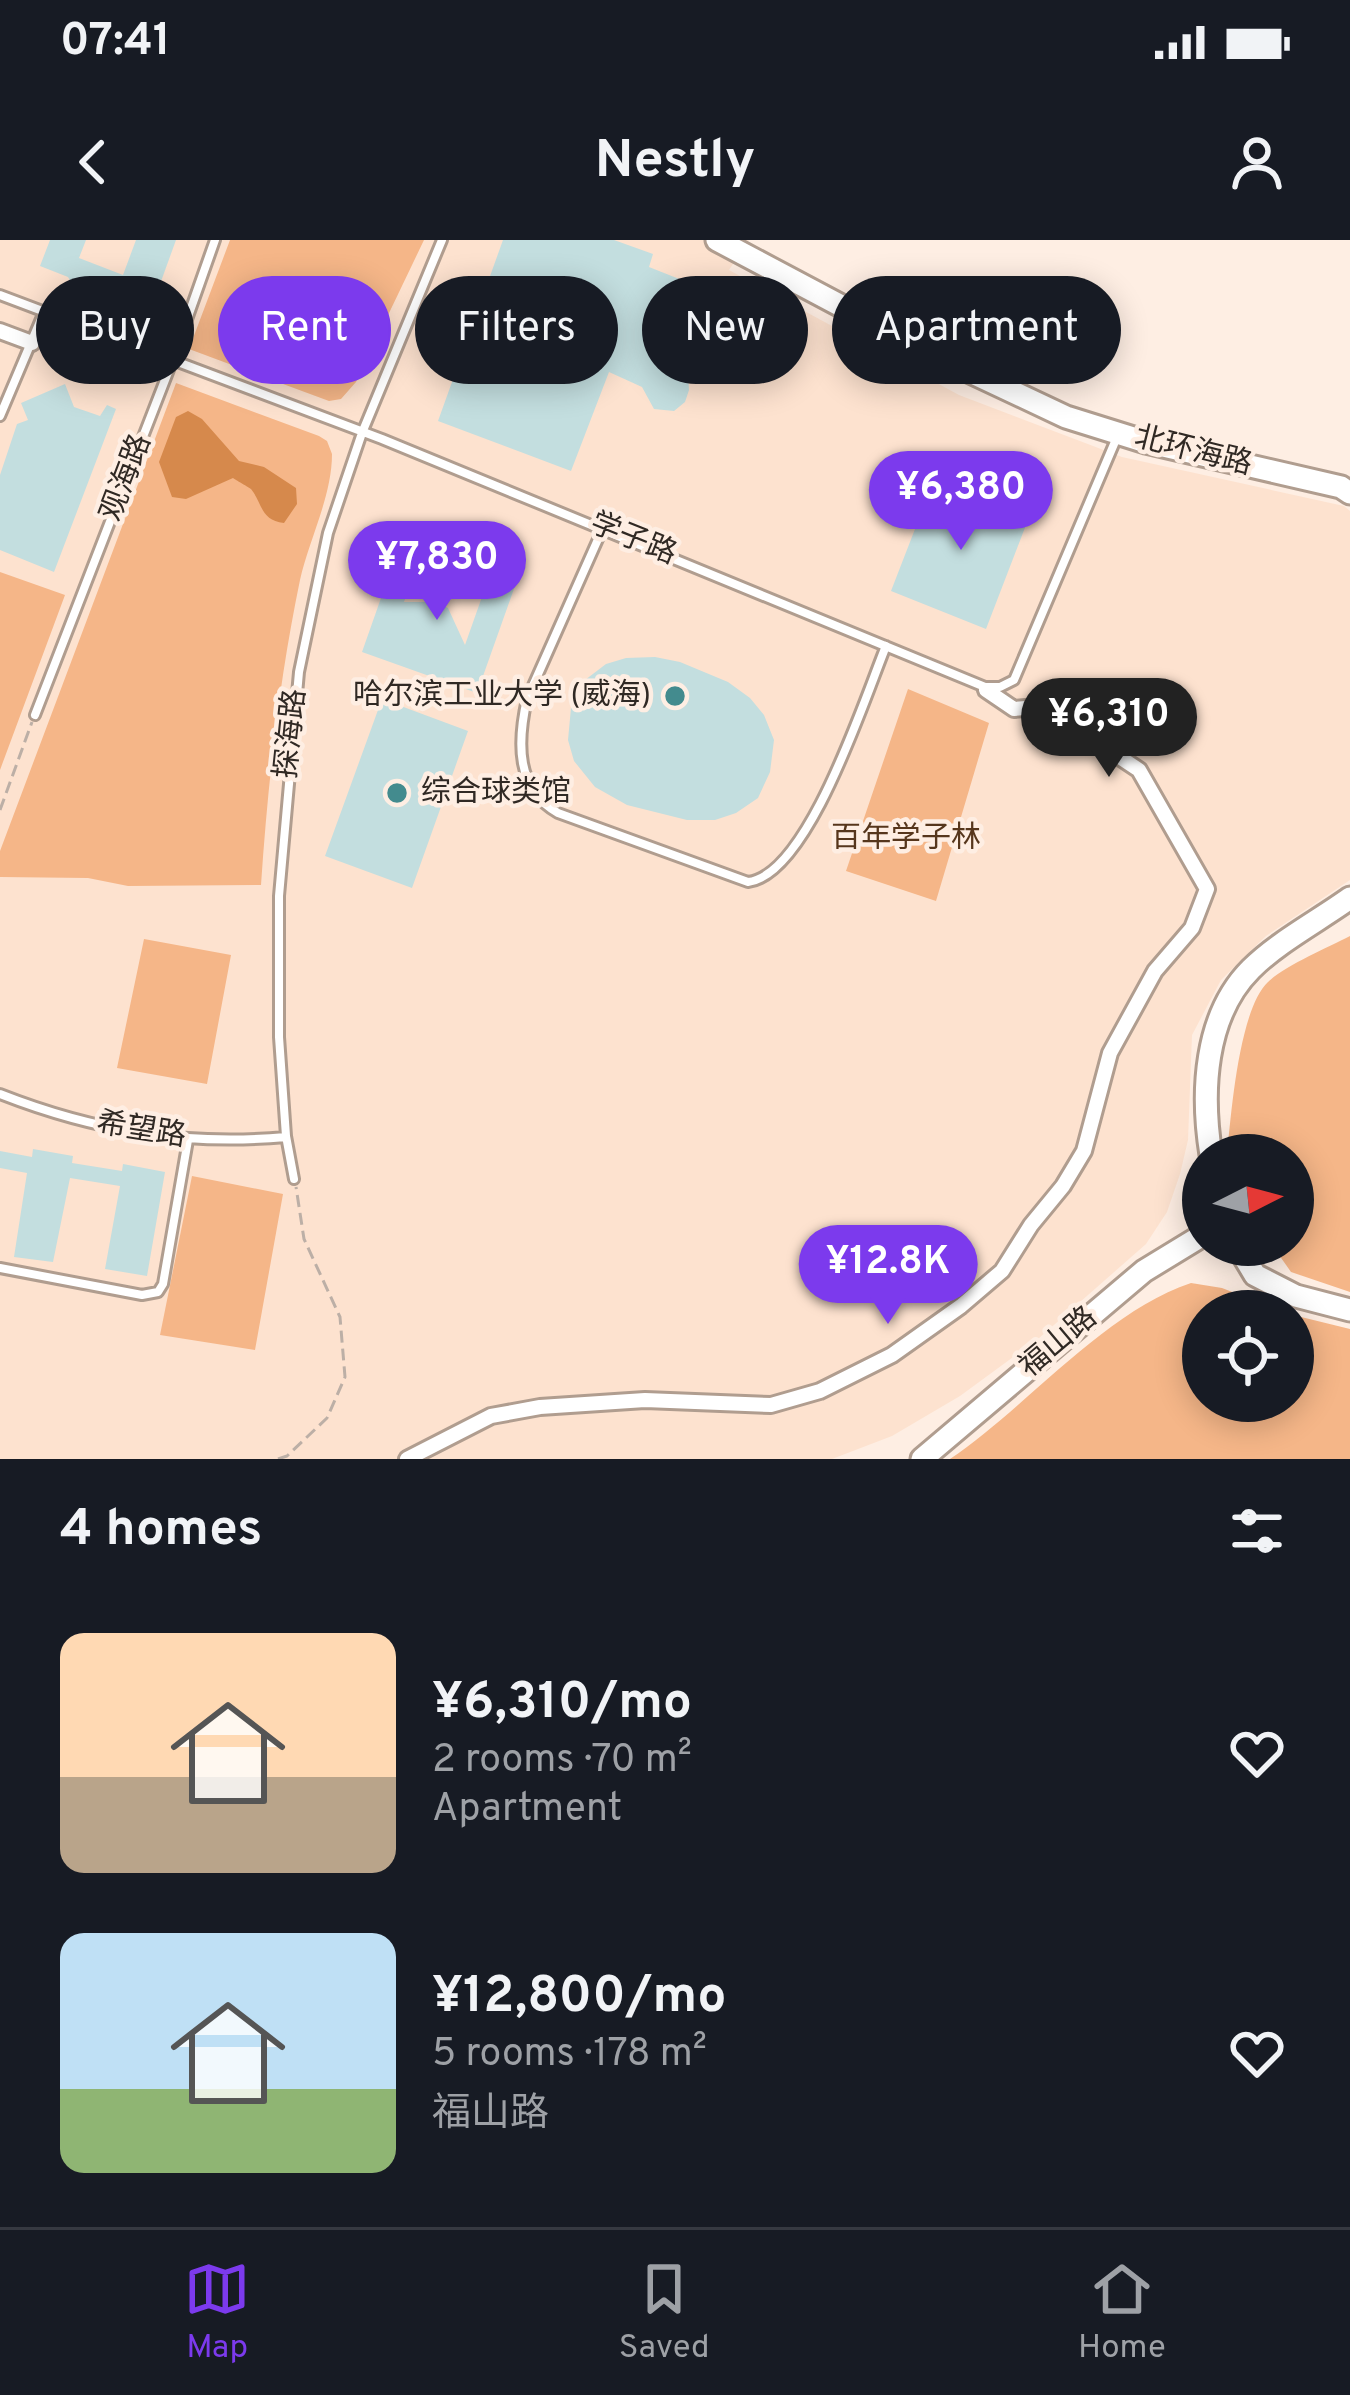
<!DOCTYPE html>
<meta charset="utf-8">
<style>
:root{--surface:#171b24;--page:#242831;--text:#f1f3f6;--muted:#9ea1a6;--line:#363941;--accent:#7c3aed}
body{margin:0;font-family:Overpass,"Noto Sans SC",sans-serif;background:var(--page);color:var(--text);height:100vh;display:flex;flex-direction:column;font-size:45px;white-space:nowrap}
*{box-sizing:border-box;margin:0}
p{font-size:39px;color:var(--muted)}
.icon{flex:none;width:66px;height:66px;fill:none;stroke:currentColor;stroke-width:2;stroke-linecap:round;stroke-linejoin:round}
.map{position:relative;height:1219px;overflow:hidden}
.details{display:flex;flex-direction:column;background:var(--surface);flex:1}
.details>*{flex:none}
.banner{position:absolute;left:36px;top:36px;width:1278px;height:108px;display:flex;gap:24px}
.needle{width:78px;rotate:84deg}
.fabs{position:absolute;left:1182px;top:894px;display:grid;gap:24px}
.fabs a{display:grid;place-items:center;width:132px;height:132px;border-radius:50%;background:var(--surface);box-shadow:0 6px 30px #0003;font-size:60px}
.price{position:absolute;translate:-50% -102px;padding:0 27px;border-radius:42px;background:var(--accent);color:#fff;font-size:39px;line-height:78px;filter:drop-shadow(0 3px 6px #0008)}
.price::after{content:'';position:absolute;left:50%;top:72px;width:36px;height:27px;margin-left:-18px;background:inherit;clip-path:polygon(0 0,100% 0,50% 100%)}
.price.selected{background:#222;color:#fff}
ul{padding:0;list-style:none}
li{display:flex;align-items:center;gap:36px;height:300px;padding:0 60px}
li span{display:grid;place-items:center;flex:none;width:336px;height:240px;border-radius:24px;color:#555}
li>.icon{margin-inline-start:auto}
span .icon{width:144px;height:144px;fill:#fffc;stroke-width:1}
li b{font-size:51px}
h2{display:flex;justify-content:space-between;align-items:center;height:144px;padding:0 60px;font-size:51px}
.pill{padding:0 42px;border-radius:54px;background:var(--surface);box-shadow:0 6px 30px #0003;font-size:42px;line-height:108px}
.pill.selected{background:var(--accent);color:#fff}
.status{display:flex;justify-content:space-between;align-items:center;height:84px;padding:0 60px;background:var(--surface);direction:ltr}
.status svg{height:33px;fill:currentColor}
header{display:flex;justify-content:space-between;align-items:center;height:156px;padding:0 60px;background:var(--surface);font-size:54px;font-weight:700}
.menu{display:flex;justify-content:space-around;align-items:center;height:168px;border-top:3px solid var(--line);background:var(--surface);font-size:33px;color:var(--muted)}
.menu a{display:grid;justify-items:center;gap:6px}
.menu .selected{color:var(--accent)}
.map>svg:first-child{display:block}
</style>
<div class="status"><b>07:41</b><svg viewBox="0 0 49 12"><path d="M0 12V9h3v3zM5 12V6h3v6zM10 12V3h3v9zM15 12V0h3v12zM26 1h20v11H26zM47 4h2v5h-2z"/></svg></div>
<header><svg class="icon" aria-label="back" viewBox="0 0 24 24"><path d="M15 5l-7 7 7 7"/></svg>Nestly<svg class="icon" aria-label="person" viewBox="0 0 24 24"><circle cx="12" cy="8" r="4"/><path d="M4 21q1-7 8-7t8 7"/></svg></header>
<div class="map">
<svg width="1350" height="1219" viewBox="0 0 1350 1219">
<rect width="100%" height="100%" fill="#feeee3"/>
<path fill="#fde2cf" d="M 0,0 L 749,0 L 729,30 L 959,155 L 1122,217 L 1344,266 L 1350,271 L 1350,640 L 1266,696 L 1221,740 L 1192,795 L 1188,900 L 1180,934 L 1167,972 L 1146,1004 L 1038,1099 L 960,1156 L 892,1196 L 832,1219 L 0,1219 Z"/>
<path fill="#f5b688" d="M 230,0 L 424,0 L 356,142 L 341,159 L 329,161 L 189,109 Z
M 176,143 L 319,196 L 327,201 L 332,214 C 332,256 309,300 300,340 C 279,441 268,542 261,645 L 128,646 L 88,638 L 0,637 L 0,611 Z
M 0,332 L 65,355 L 0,530 Z
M 908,449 L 989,483 L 936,661 L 846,631 Z
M 1350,696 L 1350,1052 L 1291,1032 L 1272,1005 L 1293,1005 L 1293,915 L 1227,915 C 1231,875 1239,769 1268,742 C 1286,725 1327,708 1350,696 Z
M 144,699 L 231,715 L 207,844 L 117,828 Z
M 192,936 L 283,954 L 255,1110 L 160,1095 Z
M 1191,1043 L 1222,1048 L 1281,1071 L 1203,1071 L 1203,1161 L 1293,1161 L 1293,1075 L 1350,1089 L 1350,1219 L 950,1219 C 1027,1167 1104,1072 1191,1043 Z"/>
<path fill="#d6894c" d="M 188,171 L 202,179 L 239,221 L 264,227 L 296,248 L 297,264 L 284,283 C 260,280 263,264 251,249 C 250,248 234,239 233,238 L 186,259 L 172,257 L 159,222 L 176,177 Z"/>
<path fill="#c3dedf" d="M 50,0 L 86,0 L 79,18 L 123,35 L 136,0 L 176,0 L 151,69 L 118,56 L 100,64 L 79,56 L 68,37 L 40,26 Z
M 503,0 L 614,0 L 653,14 L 649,27 L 717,54 L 706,83 L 720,88 L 717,99 L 703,94 L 692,98 L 687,117 L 689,150 L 685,162 L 674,171 L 654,169 L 642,147 L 609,132 L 571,231 L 438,181 Z
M 65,144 L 74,167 L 100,176 L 107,165 L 116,169 L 54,332 L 0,310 L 0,235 L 17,184 L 28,180 L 21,163 Z
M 934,240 L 1031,272 L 986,389 L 891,351 Z
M 406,287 L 427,295 L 404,362 L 436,362 L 448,368 L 465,405 L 495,320 L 521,329 L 477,453 L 362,412 Z
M 655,417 L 680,422 L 728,442 L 750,458 L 764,475 L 774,500 L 770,532 L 758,558 L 736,573 L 715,580 L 687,580 L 627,565 L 595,547 L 574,521 L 568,500 L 571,468 L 585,440 L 606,424 L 626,418 Z
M 382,459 L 468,491 L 412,648 L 325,616 Z
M 33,909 L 73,916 L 72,923 L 122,931 L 123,924 L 165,932 L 147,1036 L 105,1029 L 120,946 L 70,938 L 53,1022 L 14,1017 L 27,933 L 0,928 L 0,911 L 32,917 Z"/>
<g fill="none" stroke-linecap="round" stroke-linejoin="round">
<defs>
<path id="lane" d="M 0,55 L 382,199 L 985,447 L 1000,447 L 1014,440 L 1117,197
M 0,176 L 44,72
M 603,288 L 527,459 C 517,503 516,549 558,573 L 748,642 C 808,635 864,460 886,406
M 35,475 L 172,122 L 215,0
M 0,854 C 94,891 186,906 286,897
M 294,939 L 286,896 L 279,797 L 279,656 L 299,432 L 328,293 L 362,193 L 442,0
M 0,1028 L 142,1055 L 158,1052 L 163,1044 L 188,900"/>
<path id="street" d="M 0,91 L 32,103
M 407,1219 L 491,1176 L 540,1167 L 645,1160 L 771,1165 L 820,1151 L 892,1115 L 961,1066 L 1002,1031 L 1031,985 L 1063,946 L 1084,911 L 1110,813 L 1155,731 L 1192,688 L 1207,649 L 1139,530 L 1115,514 L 1064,465 L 1014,469 L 986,450"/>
<path id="secondary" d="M 922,1219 L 1144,1031 L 1203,995"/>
<path id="primary" d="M 717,0 L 928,112 L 1066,177 L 1146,202 L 1341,247 L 1350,253
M 1211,915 C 1201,853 1204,776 1251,729 C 1278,702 1318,681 1350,658
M 1237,1005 L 1255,1035 L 1296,1056 L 1350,1070"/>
</defs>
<use href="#lane" stroke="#b09d8f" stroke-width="14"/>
<use href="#street" stroke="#b09d8f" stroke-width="20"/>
<use href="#secondary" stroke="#b09d8f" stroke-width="27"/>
<use href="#primary" stroke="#b09d8f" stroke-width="27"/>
<path stroke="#bcafa6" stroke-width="3" stroke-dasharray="12 6" stroke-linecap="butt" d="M 0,570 L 32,482
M 278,1219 L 287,1216 L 327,1178 L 345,1137 L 340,1077 L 304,999 L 296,947"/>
<use href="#lane" stroke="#fff" stroke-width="8"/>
<use href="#street" stroke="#fff" stroke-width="14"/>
<use href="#secondary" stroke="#fff" stroke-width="21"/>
<use href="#primary" stroke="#fff" stroke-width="21"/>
</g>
<g fill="#438b8e" stroke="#feeee3" stroke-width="4.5">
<circle cx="675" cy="456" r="12"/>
<circle cx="397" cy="553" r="12"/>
</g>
<g text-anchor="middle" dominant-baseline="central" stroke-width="9" stroke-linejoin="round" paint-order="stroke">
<g font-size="30" fill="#302924" stroke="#feeee3">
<text transform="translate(1193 212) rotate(14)">北环海路</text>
<text transform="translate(127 238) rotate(-69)">观海路</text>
<text transform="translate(633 300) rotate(22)">学子路</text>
<text transform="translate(292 494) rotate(-84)">探海路</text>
<text transform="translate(141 891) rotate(9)">希望路</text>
<text transform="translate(1059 1103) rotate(-40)">福山路</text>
</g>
<g font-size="30" fill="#302924" stroke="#feeee3" text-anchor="end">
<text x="651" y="456">哈尔滨工业大学 (威海)</text>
<text x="421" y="553" text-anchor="start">综合球类馆</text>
</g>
<g font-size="30" fill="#56361c" stroke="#feeee3">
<text x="906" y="599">百年学子林</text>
</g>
</g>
</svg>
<div class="fabs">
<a><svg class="needle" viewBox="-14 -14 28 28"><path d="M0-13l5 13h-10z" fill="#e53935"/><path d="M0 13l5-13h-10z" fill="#9ea1a6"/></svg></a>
<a><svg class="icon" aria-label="locate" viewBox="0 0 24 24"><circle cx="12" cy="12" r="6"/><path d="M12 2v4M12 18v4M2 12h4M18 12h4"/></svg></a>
</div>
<b class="price" style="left:961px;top:313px">¥6,380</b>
<b class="price" style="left:437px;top:383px">¥7,830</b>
<b class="price selected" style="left:1109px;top:540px">¥6,310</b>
<b class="price" style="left:888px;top:1087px">¥12.8K</b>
<div class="banner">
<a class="pill">Buy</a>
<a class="pill selected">Rent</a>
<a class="pill">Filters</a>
<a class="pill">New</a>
<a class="pill">Apartment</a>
</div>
</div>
<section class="details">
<h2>4 homes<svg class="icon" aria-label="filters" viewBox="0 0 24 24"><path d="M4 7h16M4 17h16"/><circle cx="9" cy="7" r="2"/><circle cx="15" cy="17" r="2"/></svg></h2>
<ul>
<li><span style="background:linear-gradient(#ffd9b3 60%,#b9a48a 0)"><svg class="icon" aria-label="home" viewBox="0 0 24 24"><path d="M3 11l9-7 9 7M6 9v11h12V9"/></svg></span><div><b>¥6,310/mo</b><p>2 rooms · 70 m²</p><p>Apartment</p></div><svg class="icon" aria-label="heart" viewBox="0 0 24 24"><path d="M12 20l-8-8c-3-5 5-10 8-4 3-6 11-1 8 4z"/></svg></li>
<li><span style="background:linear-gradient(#bfe0f5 65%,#8fb573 0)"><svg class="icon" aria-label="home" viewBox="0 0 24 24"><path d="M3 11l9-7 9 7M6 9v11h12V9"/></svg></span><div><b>¥12,800/mo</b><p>5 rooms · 178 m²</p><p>福山路</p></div><svg class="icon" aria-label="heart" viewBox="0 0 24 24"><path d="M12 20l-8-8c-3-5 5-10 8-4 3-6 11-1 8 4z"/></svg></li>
</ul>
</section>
<nav class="menu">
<a class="selected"><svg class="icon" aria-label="map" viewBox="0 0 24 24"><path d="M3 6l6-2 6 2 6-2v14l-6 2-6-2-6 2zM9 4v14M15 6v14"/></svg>Map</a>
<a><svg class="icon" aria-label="saved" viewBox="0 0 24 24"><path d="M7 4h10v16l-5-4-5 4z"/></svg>Saved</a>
<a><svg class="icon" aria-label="home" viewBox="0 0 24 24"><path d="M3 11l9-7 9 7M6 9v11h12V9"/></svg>Home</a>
</nav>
